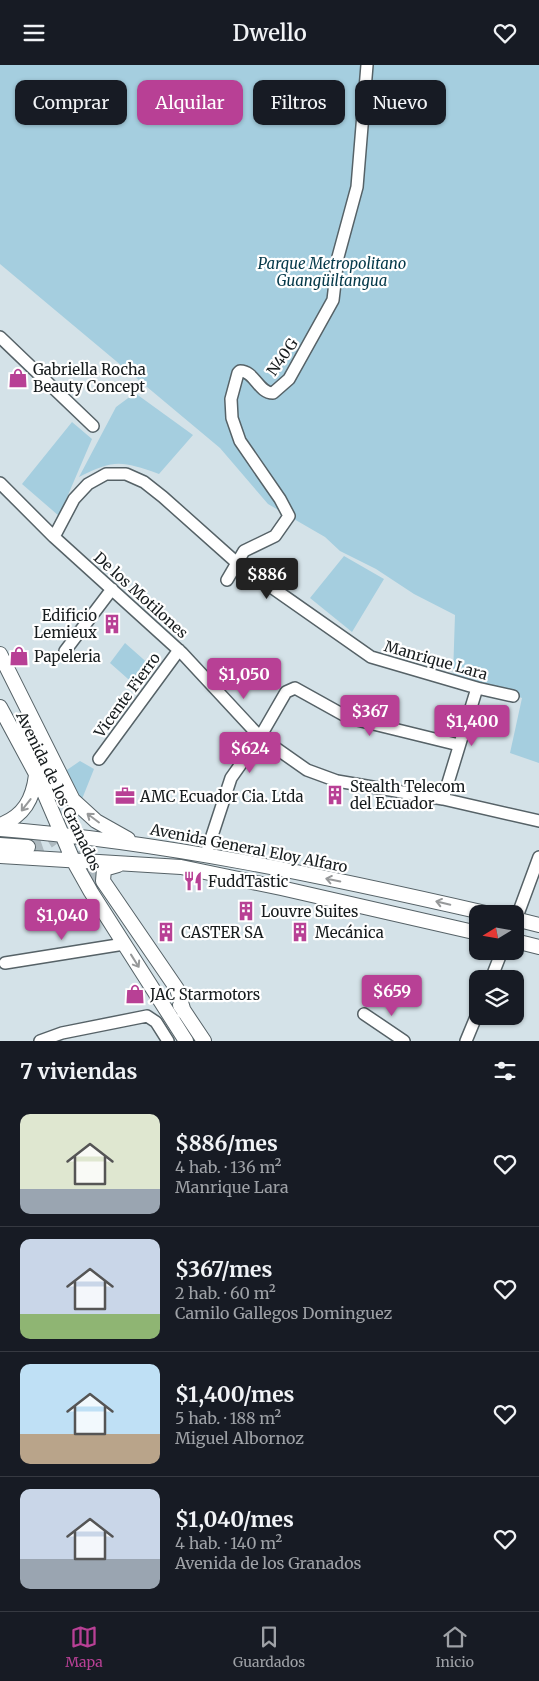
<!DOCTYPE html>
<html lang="es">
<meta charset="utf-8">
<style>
:root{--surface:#171b24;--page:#242831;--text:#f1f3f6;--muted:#9ea1a6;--line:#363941;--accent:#b84095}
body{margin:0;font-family:Merriweather,serif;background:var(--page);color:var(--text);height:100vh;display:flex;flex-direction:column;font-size:19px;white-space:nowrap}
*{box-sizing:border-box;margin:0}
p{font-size:16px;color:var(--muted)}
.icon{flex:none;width:28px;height:28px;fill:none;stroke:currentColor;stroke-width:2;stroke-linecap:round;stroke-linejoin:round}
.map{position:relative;height:976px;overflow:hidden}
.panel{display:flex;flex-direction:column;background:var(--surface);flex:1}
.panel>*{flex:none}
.hud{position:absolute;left:15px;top:15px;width:510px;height:45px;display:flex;gap:10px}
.needle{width:32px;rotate:259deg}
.controls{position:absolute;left:469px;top:840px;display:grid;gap:10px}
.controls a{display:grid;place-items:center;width:55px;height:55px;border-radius:10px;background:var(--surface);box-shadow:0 1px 4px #0004;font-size:25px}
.price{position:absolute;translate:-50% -42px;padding:0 11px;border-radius:5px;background:var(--accent);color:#fff;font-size:16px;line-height:32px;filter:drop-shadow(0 1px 2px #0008)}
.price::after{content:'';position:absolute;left:50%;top:30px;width:15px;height:11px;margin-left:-8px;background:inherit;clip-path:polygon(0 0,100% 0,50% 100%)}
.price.current{background:#222;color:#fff}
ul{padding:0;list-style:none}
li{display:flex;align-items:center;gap:15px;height:125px;padding:0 20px}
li+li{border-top:1px solid var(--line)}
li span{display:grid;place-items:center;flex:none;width:140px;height:100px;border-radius:10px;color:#555}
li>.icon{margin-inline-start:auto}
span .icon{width:60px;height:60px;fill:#fffc;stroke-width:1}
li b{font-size:21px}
h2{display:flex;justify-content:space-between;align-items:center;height:60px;padding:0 20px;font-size:21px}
.tag{padding:0 18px;border-radius:10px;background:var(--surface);box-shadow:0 1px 4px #0004;font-size:18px;line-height:45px}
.tag.current{background:var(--accent);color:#fff}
header{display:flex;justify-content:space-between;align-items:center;height:65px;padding:0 20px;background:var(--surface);font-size:22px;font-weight:600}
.menu{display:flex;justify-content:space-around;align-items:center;height:70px;border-top:1px solid var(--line);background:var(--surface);font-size:14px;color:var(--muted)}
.menu a{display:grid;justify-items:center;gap:2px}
.menu .current{color:var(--accent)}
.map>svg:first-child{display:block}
</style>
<header><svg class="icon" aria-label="menu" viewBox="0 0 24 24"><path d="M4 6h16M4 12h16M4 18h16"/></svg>Dwello<svg class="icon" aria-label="heart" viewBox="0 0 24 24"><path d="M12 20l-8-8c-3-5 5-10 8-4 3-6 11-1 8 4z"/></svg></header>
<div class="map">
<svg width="539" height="976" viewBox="0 0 539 976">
<rect width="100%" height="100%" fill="#d4e2e8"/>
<path fill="#a5cedf" d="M 0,0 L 539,0 L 539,698 L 510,688 L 522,633 L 453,610 L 455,550 L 414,529 L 376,504 L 340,486 L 325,472 L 268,439 L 220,383 L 0,199 Z
M 135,328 L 193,370 L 159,409 C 121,396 115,394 79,412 L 116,342 Z
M 72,357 L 92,374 L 59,451 L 22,419 Z
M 344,491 L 384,514 L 352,567 L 310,533 Z
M 125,578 L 151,601 L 136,621 L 110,598 Z
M 80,696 L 94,704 L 82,734 L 74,726 L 64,707 Z"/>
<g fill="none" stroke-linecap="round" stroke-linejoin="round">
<path stroke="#aebac0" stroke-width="14" stroke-dasharray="14 7" stroke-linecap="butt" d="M 56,727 L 101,823
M 28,782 C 43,781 55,776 60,761"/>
<defs>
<path id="minor" d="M 0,272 L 93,361
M 0,418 L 54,472 L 182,588 L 260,672 L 307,705 L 337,716 L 443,734 L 539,756
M 54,472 L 74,434 L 88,419 L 106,409 L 126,409 L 144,417 L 163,432 L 237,498 L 371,592 L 477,623 L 513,631
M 227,515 L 244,486 L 275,471 L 289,451 L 280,434 L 240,376 L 232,353 L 231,334 L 238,308 L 240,306 C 255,306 258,328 273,328 L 289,314 L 333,235 L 338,192 L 357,122 L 367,0
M 65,586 L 112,524
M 99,694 L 179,585
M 443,734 L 477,623
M 206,789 L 231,713 L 260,672 L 286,627 L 295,623 L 349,653 L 459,680
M 515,857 L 539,792
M 5,898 L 124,879
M 491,914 L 502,886
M 364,949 L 404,976
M 40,976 L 62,968 L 147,951 L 156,957 L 168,976
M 466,976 L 478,947"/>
<path id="major" d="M 0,589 L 73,735 L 96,756 L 128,774
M 0,642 L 36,709 L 73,795 L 91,827 L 186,976
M 23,655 L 56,727
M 0,760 C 24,751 33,734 36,710
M 0,764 C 166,777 328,812 490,849
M 0,780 L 28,782
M 0,791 L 181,802 L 281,823 L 478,868
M 118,800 L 104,804 L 103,816 L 177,924 L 184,947
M 515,854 L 539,860
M 515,876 L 539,882
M 180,940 L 204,976"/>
</defs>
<use href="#minor" stroke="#566267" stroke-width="14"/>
<use href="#major" stroke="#566267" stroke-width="16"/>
<use href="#minor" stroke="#fff" stroke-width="11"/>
<use href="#major" stroke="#fff" stroke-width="14"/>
</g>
<defs><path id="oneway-shaft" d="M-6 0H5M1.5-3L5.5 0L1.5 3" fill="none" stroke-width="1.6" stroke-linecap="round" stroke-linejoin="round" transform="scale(1.25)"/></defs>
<g stroke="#97999a">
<use href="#oneway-shaft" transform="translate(26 740) rotate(128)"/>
<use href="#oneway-shaft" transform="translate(93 753) rotate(-143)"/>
<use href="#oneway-shaft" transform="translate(333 815) rotate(-169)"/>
<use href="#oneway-shaft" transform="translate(443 838) rotate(-167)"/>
<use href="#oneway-shaft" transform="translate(135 896) rotate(58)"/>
</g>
<defs>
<symbol id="shop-bare" viewBox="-9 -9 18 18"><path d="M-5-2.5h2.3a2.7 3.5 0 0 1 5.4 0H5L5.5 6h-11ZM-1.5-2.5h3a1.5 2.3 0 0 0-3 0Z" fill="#b84095" stroke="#fff" stroke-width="2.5" paint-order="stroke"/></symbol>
<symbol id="building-bare" viewBox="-9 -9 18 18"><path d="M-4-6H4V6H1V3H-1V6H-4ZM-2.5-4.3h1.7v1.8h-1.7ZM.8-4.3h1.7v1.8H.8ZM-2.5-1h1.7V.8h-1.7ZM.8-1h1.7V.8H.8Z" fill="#b84095" stroke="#fff" stroke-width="2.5" paint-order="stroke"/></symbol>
<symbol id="office-bare" viewBox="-9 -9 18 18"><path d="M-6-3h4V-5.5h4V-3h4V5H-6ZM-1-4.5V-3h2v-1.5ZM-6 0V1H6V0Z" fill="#b84095" stroke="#fff" stroke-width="2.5" paint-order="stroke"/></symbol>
<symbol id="restaurant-bare" viewBox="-9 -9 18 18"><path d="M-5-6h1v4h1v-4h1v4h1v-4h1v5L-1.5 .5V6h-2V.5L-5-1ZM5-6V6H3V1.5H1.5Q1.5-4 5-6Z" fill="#b84095" stroke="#fff" stroke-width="2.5" paint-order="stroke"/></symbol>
</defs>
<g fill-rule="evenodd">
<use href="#shop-bare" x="4" y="299" width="28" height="28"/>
<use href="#building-bare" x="98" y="545" width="28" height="28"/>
<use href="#shop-bare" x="5" y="577" width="28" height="28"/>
<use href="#building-bare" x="321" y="716" width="28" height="28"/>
<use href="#office-bare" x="111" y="717" width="28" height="28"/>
<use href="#restaurant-bare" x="179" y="802" width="28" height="28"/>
<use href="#building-bare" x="232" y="832" width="28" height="28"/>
<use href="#building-bare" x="152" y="853" width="28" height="28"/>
<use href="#building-bare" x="286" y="853" width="28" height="28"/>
<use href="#shop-bare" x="121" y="915" width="28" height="28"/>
</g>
<g text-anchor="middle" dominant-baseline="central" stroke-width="4.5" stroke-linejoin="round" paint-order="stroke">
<g font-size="15" font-style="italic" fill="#043849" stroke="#fff">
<text x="332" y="198">Parque Metropolitano<tspan x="332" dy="17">Guangüiltangua</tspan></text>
</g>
<g font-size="15" fill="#171c1e" stroke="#fff">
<text transform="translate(282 292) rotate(-55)">N40G</text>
<text transform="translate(141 530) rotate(42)">De los Motilones</text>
<text transform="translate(436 595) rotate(16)">Manrique Lara</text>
<text transform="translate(127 630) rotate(-54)">Vicente Fierro</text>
<text transform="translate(59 726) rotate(64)">Avenida de los Granados</text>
<text transform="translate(249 783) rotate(11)">Avenida General Eloy Alfaro</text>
</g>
<g font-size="15" fill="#171c1e" stroke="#fff" text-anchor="start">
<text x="33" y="304">Gabriella Rocha<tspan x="33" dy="17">Beauty Concept</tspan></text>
<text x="97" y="550" text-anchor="end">Edificio<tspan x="97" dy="17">Lemieux</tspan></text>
<text x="34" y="591">Papeleria</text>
<text x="350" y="721">Stealth Telecom<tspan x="350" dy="17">del Ecuador</tspan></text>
<text x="140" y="731">AMC Ecuador Cia. Ltda</text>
<text x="208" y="816">FuddTastic</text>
<text x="261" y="846">Louvre Suites</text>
<text x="181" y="867">CASTER SA</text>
<text x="315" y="867">Mecánica</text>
<text x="150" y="929">JAC Starmotors</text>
</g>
</g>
</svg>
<div class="controls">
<a><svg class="needle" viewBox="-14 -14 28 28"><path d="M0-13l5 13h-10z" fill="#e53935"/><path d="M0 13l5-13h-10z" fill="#9ea1a6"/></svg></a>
<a><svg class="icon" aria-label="layers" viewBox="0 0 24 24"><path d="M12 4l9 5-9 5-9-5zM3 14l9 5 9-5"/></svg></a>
</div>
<b class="price current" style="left:267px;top:535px">$886</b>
<b class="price" style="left:244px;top:635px">$1,050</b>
<b class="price" style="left:370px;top:672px">$367</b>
<b class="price" style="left:472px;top:682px">$1,400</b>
<b class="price" style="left:250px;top:709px">$624</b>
<b class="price" style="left:62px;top:876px">$1,040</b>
<b class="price" style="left:392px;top:952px">$659</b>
<div class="hud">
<a class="tag">Comprar</a>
<a class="tag current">Alquilar</a>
<a class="tag">Filtros</a>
<a class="tag">Nuevo</a>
</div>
</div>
<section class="panel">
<h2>7 viviendas<svg class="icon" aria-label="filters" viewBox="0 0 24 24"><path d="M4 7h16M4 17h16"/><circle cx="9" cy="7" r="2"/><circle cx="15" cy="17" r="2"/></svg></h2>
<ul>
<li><span style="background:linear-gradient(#dfe7d0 75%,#9aa5b1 0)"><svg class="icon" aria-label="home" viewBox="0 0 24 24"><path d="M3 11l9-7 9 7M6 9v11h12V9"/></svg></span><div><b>$886/mes</b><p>4 hab. · 136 m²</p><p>Manrique Lara</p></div><svg class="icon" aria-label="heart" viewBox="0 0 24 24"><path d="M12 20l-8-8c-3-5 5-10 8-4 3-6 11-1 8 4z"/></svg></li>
<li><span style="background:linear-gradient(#c9d6e8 75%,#8fb573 0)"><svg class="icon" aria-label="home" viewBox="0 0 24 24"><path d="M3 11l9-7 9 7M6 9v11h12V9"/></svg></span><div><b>$367/mes</b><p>2 hab. · 60 m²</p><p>Camilo Gallegos Dominguez</p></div><svg class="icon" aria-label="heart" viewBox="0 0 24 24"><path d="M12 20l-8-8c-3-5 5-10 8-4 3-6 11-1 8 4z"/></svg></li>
<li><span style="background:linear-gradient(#bfe0f5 70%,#b9a48a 0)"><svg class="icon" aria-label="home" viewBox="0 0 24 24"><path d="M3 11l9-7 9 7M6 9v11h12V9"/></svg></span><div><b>$1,400/mes</b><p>5 hab. · 188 m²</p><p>Miguel Albornoz</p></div><svg class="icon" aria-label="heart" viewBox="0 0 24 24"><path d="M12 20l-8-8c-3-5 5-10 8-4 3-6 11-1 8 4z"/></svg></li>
<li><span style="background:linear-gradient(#c9d6e8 70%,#9aa5b1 0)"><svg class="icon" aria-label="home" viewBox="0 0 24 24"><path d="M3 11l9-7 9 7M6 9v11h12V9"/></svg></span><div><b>$1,040/mes</b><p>4 hab. · 140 m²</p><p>Avenida de los Granados</p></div><svg class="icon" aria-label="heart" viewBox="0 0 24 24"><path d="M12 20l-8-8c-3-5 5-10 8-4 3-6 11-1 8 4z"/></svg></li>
</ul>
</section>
<nav class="menu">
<a class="current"><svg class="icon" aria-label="map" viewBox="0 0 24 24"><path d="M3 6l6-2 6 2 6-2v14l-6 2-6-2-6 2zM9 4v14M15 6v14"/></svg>Mapa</a>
<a><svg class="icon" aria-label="saved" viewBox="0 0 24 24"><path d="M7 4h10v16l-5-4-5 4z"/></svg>Guardados</a>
<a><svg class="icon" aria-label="home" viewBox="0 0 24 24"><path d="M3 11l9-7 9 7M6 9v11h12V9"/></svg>Inicio</a>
</nav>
